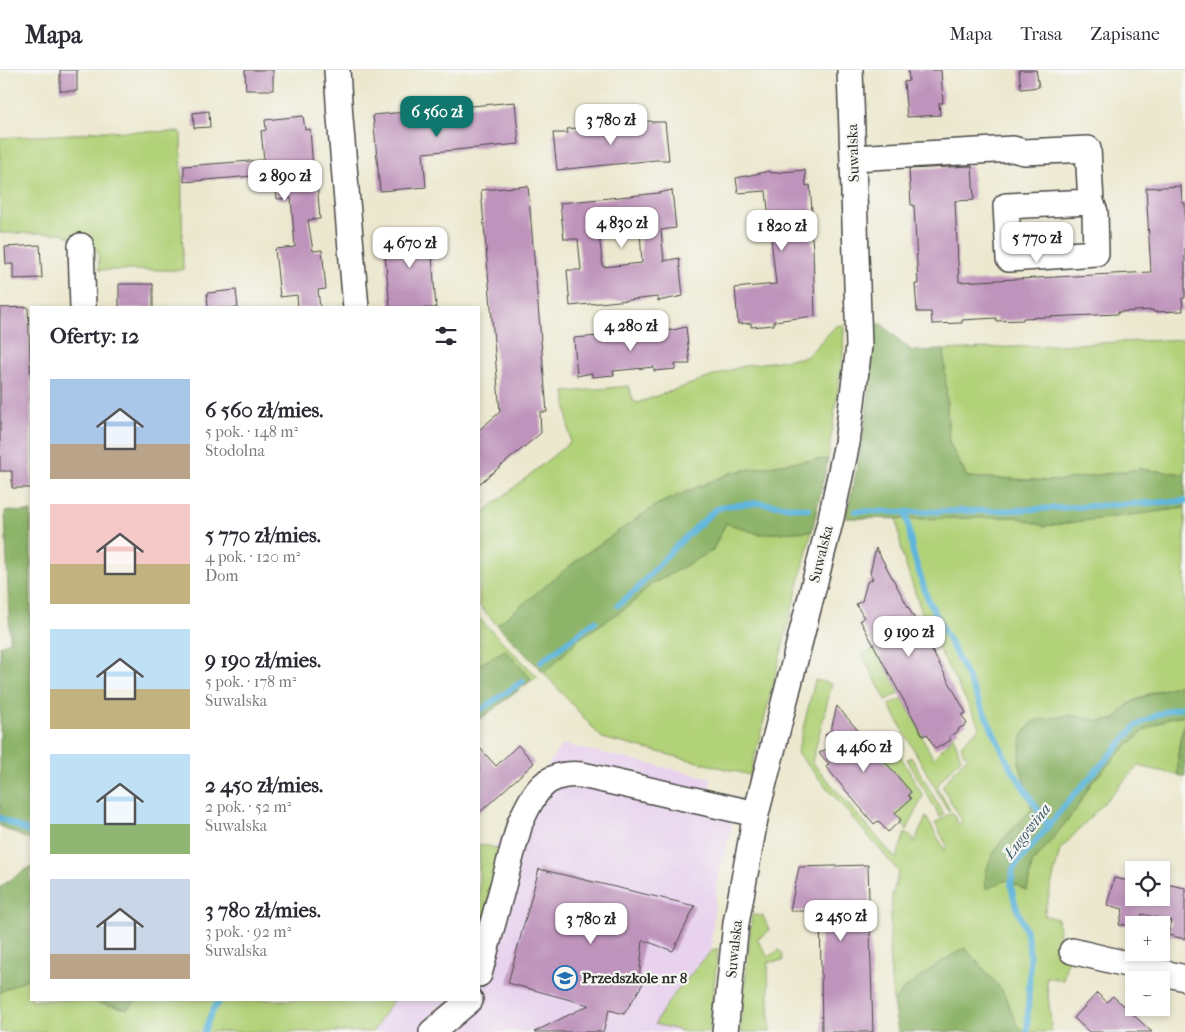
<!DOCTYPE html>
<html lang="pl">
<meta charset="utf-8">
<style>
:root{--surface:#fff;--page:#f7f7f7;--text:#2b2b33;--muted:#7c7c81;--line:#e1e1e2;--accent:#0f766e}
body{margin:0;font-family:"IM FELL French Canon",serif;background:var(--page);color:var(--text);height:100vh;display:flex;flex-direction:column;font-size:19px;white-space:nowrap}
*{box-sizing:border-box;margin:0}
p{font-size:16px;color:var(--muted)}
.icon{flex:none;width:28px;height:28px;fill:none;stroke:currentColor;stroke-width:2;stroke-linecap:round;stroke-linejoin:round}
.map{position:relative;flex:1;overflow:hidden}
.side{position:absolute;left:30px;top:236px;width:450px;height:695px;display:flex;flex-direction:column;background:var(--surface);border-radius:0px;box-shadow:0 2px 8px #0003}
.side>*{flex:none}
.tools{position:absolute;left:1125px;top:791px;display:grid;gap:10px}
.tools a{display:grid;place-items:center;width:45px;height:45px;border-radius:0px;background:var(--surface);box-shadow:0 2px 8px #0003;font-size:25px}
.price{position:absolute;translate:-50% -42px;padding:0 11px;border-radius:10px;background:#fff;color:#222;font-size:16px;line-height:32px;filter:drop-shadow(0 1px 2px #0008)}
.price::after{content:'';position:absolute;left:50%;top:30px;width:15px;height:11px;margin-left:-8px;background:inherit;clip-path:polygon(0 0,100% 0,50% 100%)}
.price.active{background:var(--accent);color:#fff}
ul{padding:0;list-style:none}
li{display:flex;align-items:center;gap:15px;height:125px;padding:0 20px}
li span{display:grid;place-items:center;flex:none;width:140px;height:100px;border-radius:0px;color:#555}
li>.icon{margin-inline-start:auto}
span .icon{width:60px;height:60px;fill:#fffc;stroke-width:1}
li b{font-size:21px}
h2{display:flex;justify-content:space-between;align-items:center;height:60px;padding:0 20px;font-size:21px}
header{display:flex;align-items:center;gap:30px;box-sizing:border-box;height:70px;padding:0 25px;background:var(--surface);border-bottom:1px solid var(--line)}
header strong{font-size:24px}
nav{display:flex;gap:28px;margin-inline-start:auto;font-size:18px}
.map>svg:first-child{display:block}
</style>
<header>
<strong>Mapa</strong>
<nav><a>Mapa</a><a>Trasa</a><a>Zapisane</a></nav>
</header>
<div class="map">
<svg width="1185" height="962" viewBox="0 0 1185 962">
<rect width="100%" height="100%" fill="#f6f6f2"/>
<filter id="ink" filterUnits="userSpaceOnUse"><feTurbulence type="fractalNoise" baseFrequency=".02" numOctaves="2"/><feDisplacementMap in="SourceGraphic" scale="10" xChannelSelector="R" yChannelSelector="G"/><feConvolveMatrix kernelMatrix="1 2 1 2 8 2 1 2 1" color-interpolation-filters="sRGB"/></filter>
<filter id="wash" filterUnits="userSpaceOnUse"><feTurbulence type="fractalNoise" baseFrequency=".0096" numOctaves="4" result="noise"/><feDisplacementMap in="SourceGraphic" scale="20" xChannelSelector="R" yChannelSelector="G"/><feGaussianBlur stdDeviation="1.12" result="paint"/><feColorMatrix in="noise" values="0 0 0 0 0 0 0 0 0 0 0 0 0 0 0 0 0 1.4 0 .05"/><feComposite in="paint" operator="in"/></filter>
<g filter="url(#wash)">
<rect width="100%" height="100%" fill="#ece8cf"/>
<path fill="#e8d2ee" d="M 562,674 L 712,708 L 709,720 L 739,728 L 717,814 L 702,962 L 373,962 L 393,930 L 479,930 L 479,774 L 495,777 Z"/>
<path fill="#b2d279" stroke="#6e7e52" d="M 90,61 L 181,62 L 183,200 L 99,200 L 98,181 L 62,163 L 0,163 L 0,68 L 89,63 Z
M 844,255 L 843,285 L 828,389 L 794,392 L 733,402 L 658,434 L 581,487 L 497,555 L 479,535 L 479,446 L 570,372 L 565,322 L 629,316 L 633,330 L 637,333 L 733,299 L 748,295 L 806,287 L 836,256 Z
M 1185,269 L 1185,404 L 1140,399 L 1056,411 L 967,407 L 949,372 L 944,280 Z
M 1185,438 L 1185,615 C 1167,617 1140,625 1126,636 C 1122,639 1119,645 1116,649 L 1100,651 L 1069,645 L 1019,692 L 1032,739 L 1000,772 L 1007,810 L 1027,821 L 1032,794 L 1075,741 L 1092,712 L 1117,685 L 1145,660 L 1169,648 L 1185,645 C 1185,653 1183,658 1181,665 C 1178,678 1177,692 1178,705 L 1138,696 L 1060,780 L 1044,845 L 1058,849 L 1060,885 L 1068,887 L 1063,910 L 1046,907 L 1052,962 L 1025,962 L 1017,954 L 1002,920 L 965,878 L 939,893 L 902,921 L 893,933 L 889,881 L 892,826 L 899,802 L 797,683 L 815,610 L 832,614 L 812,692 L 896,789 L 905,763 L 913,768 L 912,771 L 914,773 L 926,747 L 945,780 L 947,776 L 935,753 L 952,742 L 959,755 L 962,751 L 942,716 L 956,699 L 968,686 L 966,684 L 964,685 L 961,675 L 980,657 L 926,555 L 902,484 L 897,449 L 1016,447 L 1044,456 Z
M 726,453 L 759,464 L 812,461 L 750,705 L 602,668 L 544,603 L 580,568 L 631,534 L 652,514 L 712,481 Z
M 479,548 L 538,607 L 532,610 L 505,580 L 479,595 Z
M 879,576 L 884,594 L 900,623 L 886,630 L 862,585 Z
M 907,626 L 907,636 L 923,666 L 922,667 L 933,688 L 951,670 L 949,666 L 953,665 L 961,688 L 942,709 L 937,717 L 950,740 L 948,741 L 889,635 Z
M 891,669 L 923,726 L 907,760 L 895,743 L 911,729 L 908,725 L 911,722 L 895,703 L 881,694 L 885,691 L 874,679 Z
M 911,687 L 944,744 L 940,747 L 907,689 Z
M 479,774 L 505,780 L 479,876 Z
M 752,845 L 763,846 L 769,860 L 769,861 L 757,869 L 768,887 L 779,880 L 782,884 L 783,891 L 768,892 L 770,962 L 740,962 Z
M 715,879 L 718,879 L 709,962 L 686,962 L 655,954 C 666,932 682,914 698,896 C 703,890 708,883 715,879 Z
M 31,907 L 31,930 L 86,930 L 128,939 L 136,930 L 393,930 L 373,962 L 0,962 L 0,922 Z"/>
<path fill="#8db469" stroke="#5c704a" d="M 874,254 L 881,254 L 912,281 L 944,280 L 949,372 L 967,407 L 1056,411 L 1140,399 L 1185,404 L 1185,438 L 1044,456 L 1016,447 L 917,449 L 845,448 C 862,384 872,321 874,254 Z
M 828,389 L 812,461 L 759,464 L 726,453 L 712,481 L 652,514 L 631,534 L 580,568 L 544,603 L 497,555 L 581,487 L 658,434 L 733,402 L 794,392 Z
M 5,441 L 31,442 L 31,771 L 0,756 L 0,576 L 10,571 Z
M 505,580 L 532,610 L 479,650 L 479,595 Z
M 1178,615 L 1185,615 L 1185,645 L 1169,648 L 1145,660 L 1117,685 L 1092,712 L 1075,741 L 1032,794 L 1027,821 L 1007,810 L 986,819 C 980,786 1012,760 1032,739 L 1019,692 L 1022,666 L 1033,651 L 1069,645 L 1100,651 L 1116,649 L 1125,637 L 1145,626 Z
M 1185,653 L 1185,707 L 1178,705 C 1177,687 1179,670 1185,653 Z
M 31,796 L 31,907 L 0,922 L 0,817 Z
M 965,878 L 1002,920 L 1017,954 L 1025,962 L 898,962 L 893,933 L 902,921 L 939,893 Z
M 86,930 L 136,930 L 128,939 Z"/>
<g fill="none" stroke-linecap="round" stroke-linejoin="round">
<path stroke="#5fb5dc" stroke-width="6" d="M 856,441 L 906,442 L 1018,440 L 1185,431
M 906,442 L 913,483 L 927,527 L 962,596 L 1009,695 L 1048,755
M 618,535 L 635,521 L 675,477 L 715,440 L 725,436 L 759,433 L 809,439
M 541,592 L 595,551
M 479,641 L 523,611
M 0,748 L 31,763
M 204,962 L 210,946 L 219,930
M 1027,962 L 1030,897 L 1029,877 L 1027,864 L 1015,833 L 1011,815 L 1013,799 L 1066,734 L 1136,656 L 1154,646 L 1170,640 L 1185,637"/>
</g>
<g id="blocks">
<path fill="#bf94bc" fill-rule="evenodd" d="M 60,0 L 77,0 L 77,21 L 60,21 Z
M 245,0 L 273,0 L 273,20 L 246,20 Z
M 908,0 L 941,0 L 943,33 L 939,33 L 940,45 L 907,47 L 904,12 L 909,11 Z
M 1019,0 L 1036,0 L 1039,17 L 1021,19 Z
M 515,32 L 519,74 L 423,83 L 426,117 L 380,121 L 373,45 Z
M 209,41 L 210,57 L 194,58 L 193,43 Z
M 303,46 L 305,60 L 310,59 L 313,100 L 316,100 L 320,149 L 308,150 L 313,181 L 322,180 L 326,219 L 318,220 L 320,238 L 298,238 L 297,225 L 280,227 L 275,179 L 295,177 L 291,128 L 277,129 L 275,104 L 184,112 L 184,96 L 264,90 L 261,61 L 266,60 L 265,50 Z
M 651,51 L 651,52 L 665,52 L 669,90 L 656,90 L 557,100 L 553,63 L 568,63 L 567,59 L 588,57 L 589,61 L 630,57 L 629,53 Z
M 972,96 L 974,130 L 955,131 L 959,212 L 1151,202 L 1146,118 L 1181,116 L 1182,133 L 1185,133 L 1185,228 L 1182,228 L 1183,241 L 1153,242 L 1153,240 L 1118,242 L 1118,244 L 1023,248 L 1023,250 L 996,251 L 996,248 L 962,250 L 962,253 L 932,254 L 931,242 L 917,242 L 915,214 L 918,214 L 914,135 L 911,135 L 909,99 Z
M 805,100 L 806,116 L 810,115 L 812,141 L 809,142 L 813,178 L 815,246 L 774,251 L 774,255 L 751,257 L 751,253 L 738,254 L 735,218 L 776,214 L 766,121 L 738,123 L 736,108 L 770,101 L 771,103 Z
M 528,116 L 547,342 L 540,342 L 541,363 L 479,414 L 479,360 L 500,342 L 481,120 Z
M 672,120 L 676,158 L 661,160 L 664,191 L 679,188 L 683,226 L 658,231 L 658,227 L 570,236 L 567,200 L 581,200 L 578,169 L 564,169 L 560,133 L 659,123 ZM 640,161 L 642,193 L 603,197 L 599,165 Z
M 430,159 L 436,238 L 390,238 L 383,163 Z
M 40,175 L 42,208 L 13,209 L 13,194 L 6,194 L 5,177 Z
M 119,214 L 153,214 L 153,238 L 119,238 Z
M 236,220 L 238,238 L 208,238 L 207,223 Z
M 28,237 L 31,315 L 31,418 L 12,418 L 12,401 L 0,401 L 0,238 Z
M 686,257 L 690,294 L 675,294 L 676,299 L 654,301 L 654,297 L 613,301 L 614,305 L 592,307 L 592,303 L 577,306 L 574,268 L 673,260 Z
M 876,478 L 966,643 L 962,645 L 967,654 L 958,659 L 959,661 L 949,667 L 951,670 L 935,679 L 927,664 L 923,666 L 860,550 L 864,548 L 856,534 L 862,531 L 867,512 L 873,509 L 870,503 Z
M 837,636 L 911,722 L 908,725 L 911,729 L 895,743 L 901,750 L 888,762 L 878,751 L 874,754 L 826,697 L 829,694 L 819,683 L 834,675 L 825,665 L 831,660 Z
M 518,675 L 534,693 L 479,743 L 479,677 L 496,696 Z
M 868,795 L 873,962 L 822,962 L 820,841 L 790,841 L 799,797 Z
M 539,799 L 695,836 L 673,881 L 643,870 L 639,910 L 644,912 L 624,944 L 609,940 L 603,962 L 534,962 L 589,935 L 508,913 Z
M 1114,808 L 1134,812 L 1134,828 L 1161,828 L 1161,813 L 1185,818 L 1185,869 L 1168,865 L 1172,851 L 1142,844 L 1140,855 L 1119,855 L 1123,839 L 1107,835 Z
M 1097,923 L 1107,932 L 1113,926 L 1152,962 L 1089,962 L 1074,948 Z"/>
</g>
</g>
<g filter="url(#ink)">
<use href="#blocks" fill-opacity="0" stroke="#484744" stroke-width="1"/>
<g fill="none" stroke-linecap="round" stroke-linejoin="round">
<defs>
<path id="minor" d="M 337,0 L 340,48 L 356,238
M 853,88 L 1013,79 L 1024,82 L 1088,79 L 1091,132 L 1006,136 L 1009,189 L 1096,183 L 1095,142 L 1091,132
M 81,176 L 83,238
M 1072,881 L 1185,908
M 479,904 L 520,753 C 534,723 544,701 582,705 L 756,744
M 432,962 L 470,930
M 725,962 L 736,853 L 756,744 L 831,448 L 847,373 L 859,276 L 850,0"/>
</defs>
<use href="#minor" stroke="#484744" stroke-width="28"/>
<use href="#minor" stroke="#fff" stroke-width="25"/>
</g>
</g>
<defs>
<symbol id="school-ring" viewBox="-11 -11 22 22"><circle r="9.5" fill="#f6f6f2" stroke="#1f6fb2" stroke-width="1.5"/><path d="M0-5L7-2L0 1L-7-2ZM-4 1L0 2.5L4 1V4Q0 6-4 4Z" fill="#1f6fb2"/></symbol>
</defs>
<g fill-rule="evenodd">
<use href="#school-ring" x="551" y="894" width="28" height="28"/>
</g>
<g text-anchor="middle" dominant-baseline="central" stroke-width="4.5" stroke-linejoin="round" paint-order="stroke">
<g font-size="15" fill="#2b2b2b" stroke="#f6f6f2">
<text transform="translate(853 83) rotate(-92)">Suwalska</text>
<text transform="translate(821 484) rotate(-76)">Suwalska</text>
<text transform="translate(734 879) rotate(-84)">Suwalska</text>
</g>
<g font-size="15" font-weight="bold" fill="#2b2b2b" stroke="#f6f6f2" text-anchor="start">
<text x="582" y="908">Przedszkole nr 8</text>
</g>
<g font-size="16" font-style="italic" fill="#3d5b69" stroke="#f6f6f2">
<text transform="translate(1027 761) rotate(-52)">Ługowina</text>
</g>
</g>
</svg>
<div class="tools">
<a><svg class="icon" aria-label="locate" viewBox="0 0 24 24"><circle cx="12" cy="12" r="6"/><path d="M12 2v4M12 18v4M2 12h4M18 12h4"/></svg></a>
<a>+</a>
<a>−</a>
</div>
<b class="price active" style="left:437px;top:68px">6 560 zł</b>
<b class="price" style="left:611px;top:76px">3 780 zł</b>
<b class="price" style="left:285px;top:132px">2 890 zł</b>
<b class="price" style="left:622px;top:179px">4 830 zł</b>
<b class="price" style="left:782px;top:182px">1 820 zł</b>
<b class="price" style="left:1037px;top:194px">5 770 zł</b>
<b class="price" style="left:410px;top:199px">4 670 zł</b>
<b class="price" style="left:631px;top:282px">4 280 zł</b>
<b class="price" style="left:909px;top:588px">9 190 zł</b>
<b class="price" style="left:864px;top:703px">4 460 zł</b>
<b class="price" style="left:841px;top:872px">2 450 zł</b>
<b class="price" style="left:591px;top:875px">3 780 zł</b>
<section class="side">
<h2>Oferty: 12<svg class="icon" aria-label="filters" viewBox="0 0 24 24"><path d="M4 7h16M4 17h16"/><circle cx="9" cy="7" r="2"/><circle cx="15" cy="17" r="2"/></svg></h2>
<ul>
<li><span style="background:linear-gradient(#a9c7e8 65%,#b9a48a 0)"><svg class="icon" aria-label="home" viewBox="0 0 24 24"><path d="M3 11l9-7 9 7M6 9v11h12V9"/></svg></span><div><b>6 560 zł/mies.</b><p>5 pok. · 148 m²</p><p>Stodolna</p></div></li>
<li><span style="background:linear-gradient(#f6c9c9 60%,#c2b280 0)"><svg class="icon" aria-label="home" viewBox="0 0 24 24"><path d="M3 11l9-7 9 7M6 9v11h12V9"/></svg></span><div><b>5 770 zł/mies.</b><p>4 pok. · 120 m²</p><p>Dom</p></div></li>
<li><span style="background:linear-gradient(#bfe0f5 60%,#c2b280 0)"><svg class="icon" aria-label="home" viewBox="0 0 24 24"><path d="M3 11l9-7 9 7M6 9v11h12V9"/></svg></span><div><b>9 190 zł/mies.</b><p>5 pok. · 178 m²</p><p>Suwalska</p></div></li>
<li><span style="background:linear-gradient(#bfe0f5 70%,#8fb573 0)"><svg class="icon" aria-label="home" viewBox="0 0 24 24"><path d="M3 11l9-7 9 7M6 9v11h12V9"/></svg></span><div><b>2 450 zł/mies.</b><p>2 pok. · 52 m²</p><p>Suwalska</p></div></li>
<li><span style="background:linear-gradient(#c9d6e8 75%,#b9a48a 0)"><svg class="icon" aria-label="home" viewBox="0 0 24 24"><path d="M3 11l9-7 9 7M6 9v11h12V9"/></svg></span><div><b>3 780 zł/mies.</b><p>3 pok. · 92 m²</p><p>Suwalska</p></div></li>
</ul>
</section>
</div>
